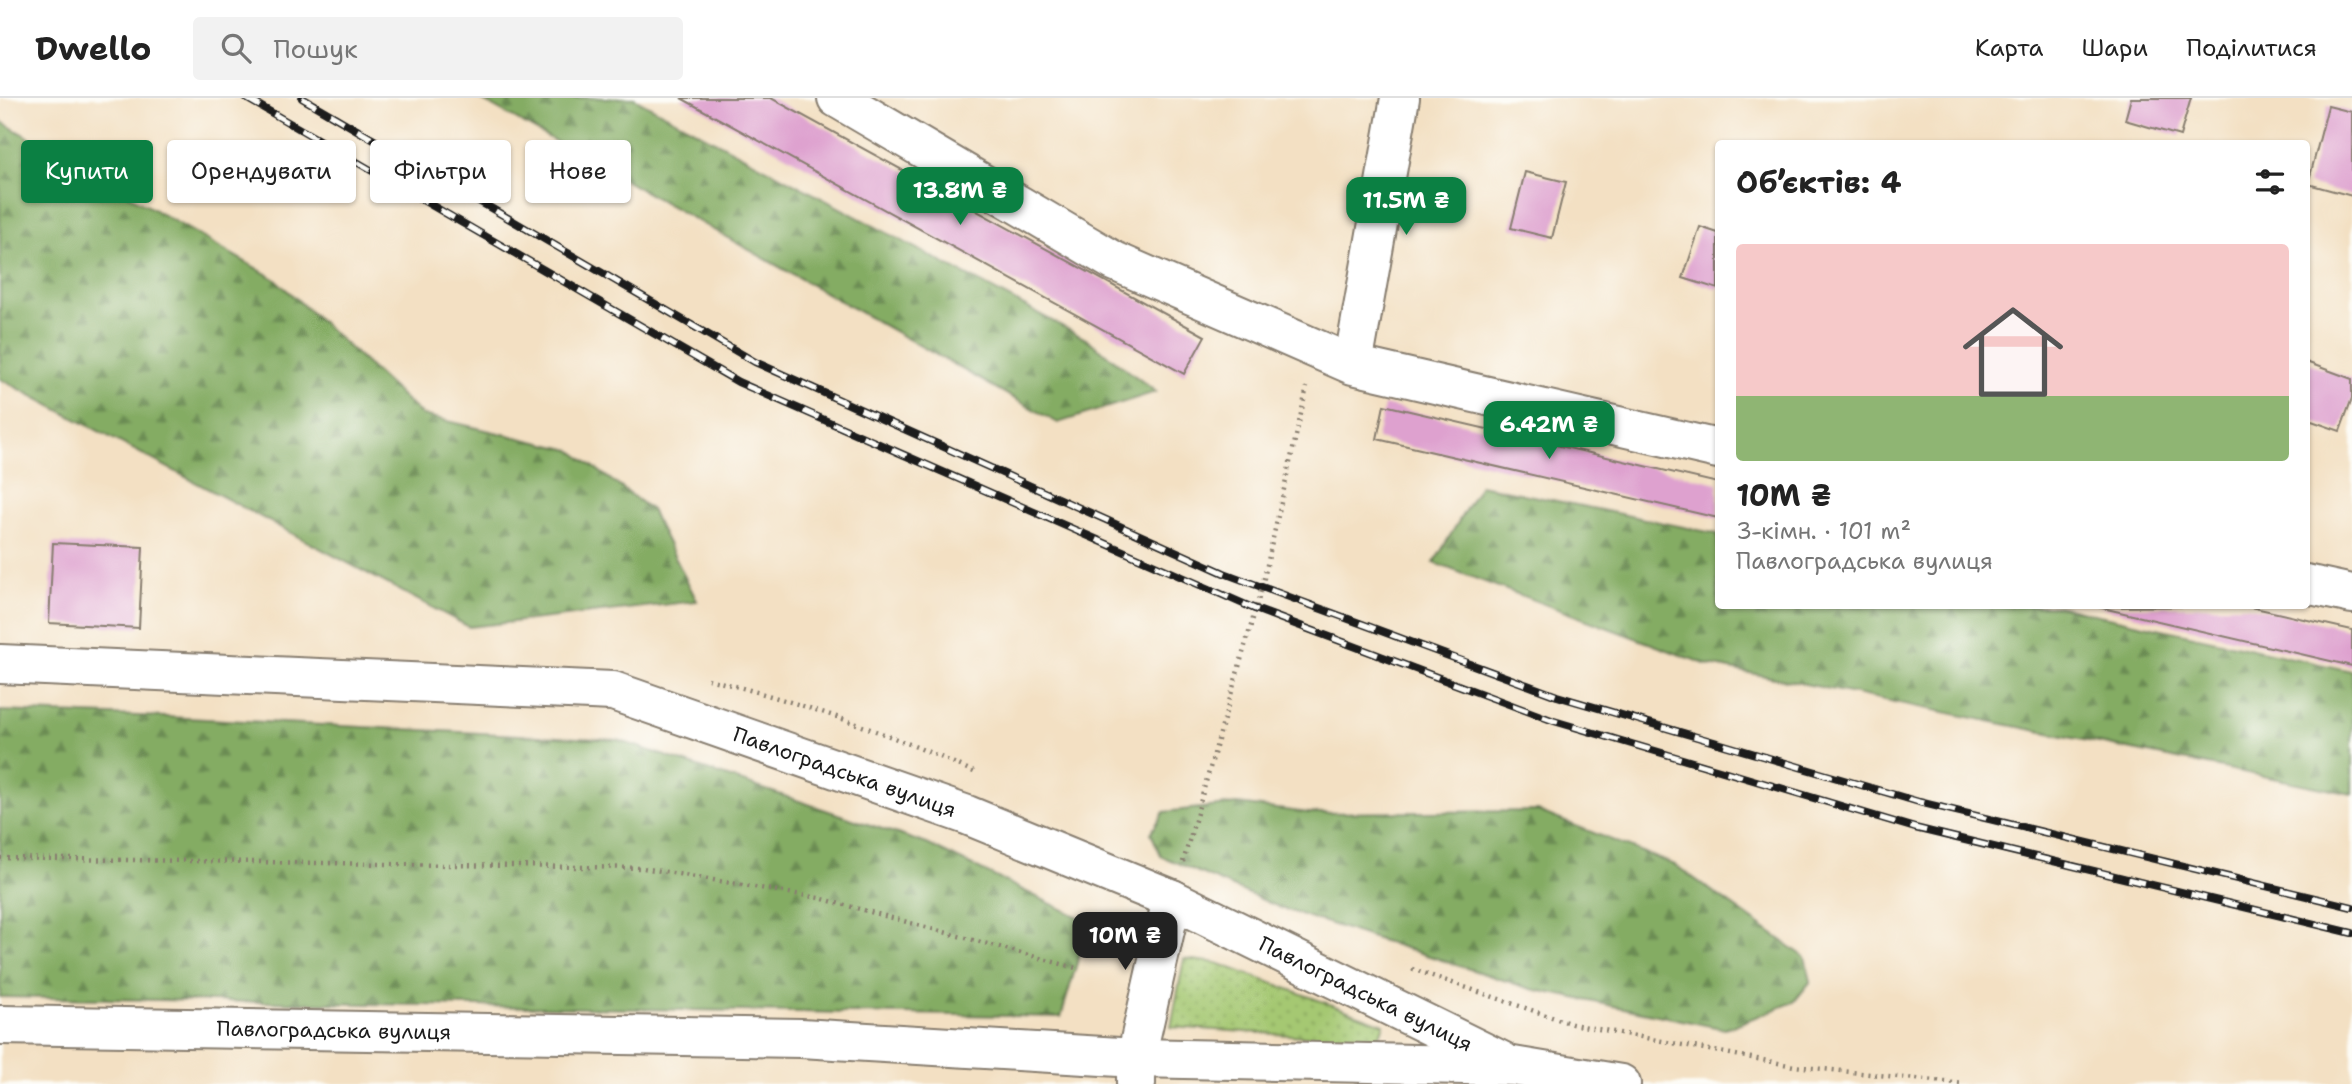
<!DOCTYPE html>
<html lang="uk">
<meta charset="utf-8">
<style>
:root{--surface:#fff;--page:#f2f2f2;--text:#222;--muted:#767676;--line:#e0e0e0;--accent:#0b8043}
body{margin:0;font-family:"Shantell Sans",sans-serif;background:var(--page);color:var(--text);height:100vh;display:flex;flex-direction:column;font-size:26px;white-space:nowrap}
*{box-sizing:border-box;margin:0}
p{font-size:23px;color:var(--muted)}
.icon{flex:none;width:38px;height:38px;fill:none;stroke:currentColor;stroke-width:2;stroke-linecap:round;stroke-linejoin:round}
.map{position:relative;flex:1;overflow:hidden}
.panel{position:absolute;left:1715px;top:42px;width:595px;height:469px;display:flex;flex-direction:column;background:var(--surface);border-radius:7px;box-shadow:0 2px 5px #0004}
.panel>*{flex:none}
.guide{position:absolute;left:21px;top:42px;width:665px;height:63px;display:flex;gap:14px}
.price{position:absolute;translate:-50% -60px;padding:0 16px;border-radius:14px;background:var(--accent);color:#fff;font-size:23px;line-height:46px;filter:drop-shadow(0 2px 4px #0008)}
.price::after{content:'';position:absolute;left:50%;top:42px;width:21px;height:16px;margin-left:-10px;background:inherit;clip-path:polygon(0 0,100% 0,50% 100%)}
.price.active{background:#222;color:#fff}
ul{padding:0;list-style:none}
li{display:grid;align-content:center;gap:14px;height:371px;padding:0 21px}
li+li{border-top:2px solid var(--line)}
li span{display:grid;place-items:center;height:217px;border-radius:7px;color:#555}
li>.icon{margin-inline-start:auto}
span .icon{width:126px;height:126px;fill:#fffc;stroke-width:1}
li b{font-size:30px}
h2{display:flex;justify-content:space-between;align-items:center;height:84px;padding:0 21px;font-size:30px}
.tag{padding:0 24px;border-radius:7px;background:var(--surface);box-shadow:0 2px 5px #0004;font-size:24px;line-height:63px}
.tag.active{background:var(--accent);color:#fff}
header{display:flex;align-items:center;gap:42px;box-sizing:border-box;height:98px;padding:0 35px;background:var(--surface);border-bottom:2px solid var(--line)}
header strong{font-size:33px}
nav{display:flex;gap:38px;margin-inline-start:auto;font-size:24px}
.search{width:490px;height:63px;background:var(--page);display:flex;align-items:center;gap:18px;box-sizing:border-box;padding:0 24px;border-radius:7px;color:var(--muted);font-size:26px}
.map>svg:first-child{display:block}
</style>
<header>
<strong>Dwello</strong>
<div class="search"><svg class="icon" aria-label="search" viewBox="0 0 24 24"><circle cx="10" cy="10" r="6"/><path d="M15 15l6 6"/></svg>Пошук</div>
<nav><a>Карта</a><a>Шари</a><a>Поділитися</a></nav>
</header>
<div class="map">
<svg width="2352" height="986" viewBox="0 0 2352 986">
<defs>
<pattern id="grass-dots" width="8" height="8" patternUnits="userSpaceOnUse" patternTransform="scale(1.75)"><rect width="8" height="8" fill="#a5c872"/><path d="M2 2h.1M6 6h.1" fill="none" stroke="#8dab62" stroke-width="1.8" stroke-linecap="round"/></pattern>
<pattern id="forest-firs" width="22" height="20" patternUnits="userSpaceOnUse" patternTransform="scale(1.75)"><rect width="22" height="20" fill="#84ac64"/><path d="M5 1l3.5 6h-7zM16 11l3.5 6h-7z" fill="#6b8b52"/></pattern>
</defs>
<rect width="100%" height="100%" fill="#fdfcf7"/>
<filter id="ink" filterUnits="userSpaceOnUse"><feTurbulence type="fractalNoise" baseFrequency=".0143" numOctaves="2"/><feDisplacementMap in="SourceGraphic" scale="14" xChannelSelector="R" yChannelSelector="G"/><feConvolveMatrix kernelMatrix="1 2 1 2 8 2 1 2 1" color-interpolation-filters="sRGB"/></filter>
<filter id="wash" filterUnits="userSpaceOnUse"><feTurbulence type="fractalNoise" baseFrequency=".00686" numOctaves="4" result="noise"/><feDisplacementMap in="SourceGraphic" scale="28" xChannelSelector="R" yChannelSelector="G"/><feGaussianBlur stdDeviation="1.57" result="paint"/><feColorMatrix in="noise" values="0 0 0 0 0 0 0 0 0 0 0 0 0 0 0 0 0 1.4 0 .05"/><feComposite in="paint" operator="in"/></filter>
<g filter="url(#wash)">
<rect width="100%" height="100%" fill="#f3e0c3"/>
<path fill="url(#grass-dots)" stroke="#607247" stroke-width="2" d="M 1184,861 L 1217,865 L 1384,926 L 1378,943 L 1171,929 Z"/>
<path fill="url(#forest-firs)" stroke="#506440" stroke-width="2" d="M 478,0 L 634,0 L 1088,242 L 1156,294 L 1058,325 Z
M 0,23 L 275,181 L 422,317 L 571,352 L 651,412 L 697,503 L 469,529 L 0,281 Z
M 1480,387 L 1718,436 L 1718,508 L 2058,508 L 2352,573 L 2352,696 L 1705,566 L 1434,465 Z
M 0,613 L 166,619 L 618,642 L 927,746 L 1089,824 L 1061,919 L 0,899 Z
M 1237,706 L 1309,715 L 1538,713 L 1675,767 L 1805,859 L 1811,883 L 1794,904 L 1725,931 L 1531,891 L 1281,810 L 1161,758 L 1151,735 L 1164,714 Z"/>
<g id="blocks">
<path fill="#dea1cf" d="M 681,0 L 771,0 L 1205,238 L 1184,276 Z
M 2131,0 L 2191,0 L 2180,38 L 2125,22 Z
M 2328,8 L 2352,14 L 2352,98 L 2308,86 Z
M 1525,74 L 1566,84 L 1552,140 L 1511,130 Z
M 1700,129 L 1718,135 L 1718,191 L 1683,180 Z
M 2306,264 L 2352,281 L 2352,300 L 2340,333 L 2306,321 Z
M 1384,307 L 1718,385 L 1718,420 L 1377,341 Z
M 53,445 L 143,449 L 139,530 L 49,525 Z
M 2098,509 L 2246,508 L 2352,532 L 2352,568 Z"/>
</g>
</g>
<g filter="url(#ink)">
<use href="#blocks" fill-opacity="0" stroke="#887e70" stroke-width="2"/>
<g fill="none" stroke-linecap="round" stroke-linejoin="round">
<defs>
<path id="minor" d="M 837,0 L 1114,163 L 1353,267 L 1718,351
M 1353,267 L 1400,0
M 2306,486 L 2352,496
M 1136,986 L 1136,960 L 1172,801"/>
<g id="major">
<path id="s1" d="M 0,566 L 613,593 L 967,717 L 1172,801 L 1502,963"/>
<path id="s2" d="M 0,927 L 801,940 L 1136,960 L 1513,968 L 1621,986"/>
</g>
</defs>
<use href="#minor" stroke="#887e70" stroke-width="42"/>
<use href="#major" stroke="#887e70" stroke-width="42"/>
<path stroke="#887e70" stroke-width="4.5" stroke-dasharray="2 5" stroke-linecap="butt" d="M 708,581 C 800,604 890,635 976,675
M 0,760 L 643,770 L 819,800 L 1076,870
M 1183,764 L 1262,489 L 1307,289
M 1412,871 L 1572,926 L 1794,968 L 1964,986"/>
<use href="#minor" stroke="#fff" stroke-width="38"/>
<use href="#major" stroke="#fff" stroke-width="38"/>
<defs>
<path id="rail" d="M 246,0 L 738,284 L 1255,511 L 1554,623 L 1915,730 L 2352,835
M 302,0 L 755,264 L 1224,475 L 1557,598 L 1919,704 L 2352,809"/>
</defs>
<use href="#rail" stroke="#1c1c1c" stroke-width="8"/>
<use href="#rail" stroke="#fdfcf7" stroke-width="5" stroke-dasharray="16" stroke-linecap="butt"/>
</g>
</g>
<g text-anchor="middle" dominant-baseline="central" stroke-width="5" stroke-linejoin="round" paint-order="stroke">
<g font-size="21" fill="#1c1c1c" stroke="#fdfcf7">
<text stroke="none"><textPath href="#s1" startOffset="859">Павлоградська вулиця</textPath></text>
<text stroke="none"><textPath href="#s1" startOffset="1426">Павлоградська вулиця</textPath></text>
<text stroke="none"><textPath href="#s2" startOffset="334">Павлоградська вулиця</textPath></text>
</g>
</g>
</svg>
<b class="price" style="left:960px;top:129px">13.8M ₴</b>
<b class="price" style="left:1406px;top:139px">11.5M ₴</b>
<b class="price" style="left:1549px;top:363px">6.42M ₴</b>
<b class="price active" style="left:1125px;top:874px">10M ₴</b>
<div class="guide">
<a class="tag active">Купити</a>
<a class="tag">Орендувати</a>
<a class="tag">Фільтри</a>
<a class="tag">Нове</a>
</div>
<section class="panel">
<h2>Об’єктів: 4<svg class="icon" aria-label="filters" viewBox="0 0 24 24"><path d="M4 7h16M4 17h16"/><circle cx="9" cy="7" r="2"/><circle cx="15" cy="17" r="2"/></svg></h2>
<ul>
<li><span style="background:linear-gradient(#f6c9c9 70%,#8fb573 0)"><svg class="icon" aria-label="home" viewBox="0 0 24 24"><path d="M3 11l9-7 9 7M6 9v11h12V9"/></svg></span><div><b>10M ₴</b><p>3-кімн. · 101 m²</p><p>Павлоградська вулиця</p></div></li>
</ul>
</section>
</div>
